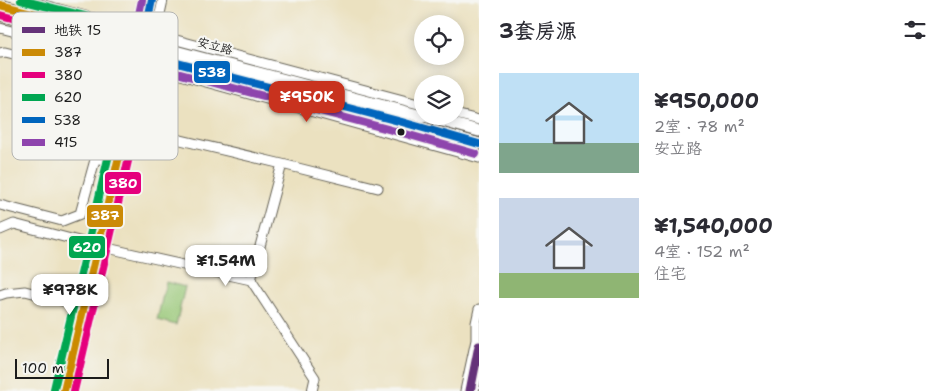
<!DOCTYPE html>
<html lang="zh">
<meta charset="utf-8">
<style>
:root{--surface:#fff;--page:#f7f7f7;--text:#2b2b33;--muted:#7c7c81;--accent:#c8321e}
body{margin:0;font-family:"Shantell Sans","LXGW WenKai TC",sans-serif;background:var(--page);color:var(--text);height:100vh;display:flex;flex-direction:column;font-size:19px;white-space:nowrap}
*{box-sizing:border-box;margin:0}
p{font-size:16px;color:var(--muted)}
.icon{flex:none;width:28px;height:28px;fill:none;stroke:currentColor;stroke-width:2;stroke-linecap:round;stroke-linejoin:round}
.map{position:relative;flex:1;overflow:hidden}
.drawer{display:flex;flex-direction:column;background:var(--surface);width:470px}
.drawer>*{flex:none}
.controls{position:absolute;left:414px;top:15px;display:grid;gap:10px}
.controls a{display:grid;place-items:center;width:50px;height:50px;border-radius:50%;background:var(--surface);box-shadow:0 2px 12px #0003;font-size:25px}
.scale{position:absolute;left:15px;bottom:12px;width:94px;box-sizing:border-box;padding-left:5px;border:2px solid #1c1c1c;border-top:0;font-size:14px;line-height:18px;white-space:nowrap;color:#1c1c1c;-webkit-text-stroke:4px #f6f6f2;paint-order:stroke}
.price{position:absolute;translate:-50% -42px;padding:0 11px;border-radius:10px;background:#fff;color:#222;font-size:16px;line-height:32px;filter:drop-shadow(0 1px 2px #0008)}
.price::after{content:'';position:absolute;left:50%;top:30px;width:15px;height:11px;margin-left:-8px;background:inherit;clip-path:polygon(0 0,100% 0,50% 100%)}
.price.selected{background:var(--accent);color:#fff}
ul{padding:0;list-style:none}
li{display:flex;align-items:center;gap:15px;height:125px;padding:0 20px}
li span{display:grid;place-items:center;flex:none;width:140px;height:100px;border-radius:0px;color:#555}
li>.icon{margin-inline-start:auto}
span .icon{width:60px;height:60px;fill:#fffc;stroke-width:1}
li b{font-size:21px}
h2{display:flex;justify-content:space-between;align-items:center;height:60px;padding:0 20px;font-size:21px}
main{display:flex;flex:1;min-height:0}
.map>svg:first-child{display:block}
</style>
<main>
<div class="map">
<svg width="479" height="391" viewBox="0 0 479 391">
<rect width="100%" height="100%" fill="#f6f6f2"/>
<filter id="ink" filterUnits="userSpaceOnUse"><feTurbulence type="fractalNoise" baseFrequency=".02" numOctaves="2"/><feDisplacementMap in="SourceGraphic" scale="10" xChannelSelector="R" yChannelSelector="G"/><feConvolveMatrix kernelMatrix="1 2 1 2 8 2 1 2 1" color-interpolation-filters="sRGB"/></filter>
<filter id="wash" filterUnits="userSpaceOnUse"><feTurbulence type="fractalNoise" baseFrequency=".0096" numOctaves="4" result="noise"/><feDisplacementMap in="SourceGraphic" scale="20" xChannelSelector="R" yChannelSelector="G"/><feGaussianBlur stdDeviation="1.12" result="paint"/><feColorMatrix in="noise" values="0 0 0 0 0 0 0 0 0 0 0 0 0 0 0 0 0 1.4 0 .05"/><feComposite in="paint" operator="in"/></filter>
<g filter="url(#wash)">
<rect width="100%" height="100%" fill="#ebe1c0"/>
<path fill="#96c675" stroke="#597148" d="M 166,282 L 185,287 L 176,325 L 157,320 Z"/>
</g>
<g filter="url(#ink)">
<g fill="none" stroke-linecap="round" stroke-linejoin="round">
<defs>
<path id="minor" d="M 25,0 L 422,105
M 0,28 L 141,64 L 479,158
M 144,36 L 152,0
M 154,41 L 163,0
M 0,53 L 5,52 L 96,74 L 113,91 L 98,149 L 80,214 L 62,221 L 0,205
M 455,114 L 479,120
M 126,127 L 282,164 L 378,188
M 98,149 L 120,154
M 96,158 L 117,164
M 0,230 L 14,224 L 98,246 L 251,280 L 315,378 L 312,391
M 251,280 L 282,164
M 0,295 L 6,293 L 25,291 L 84,306
M 64,391 L 142,59
M 465,391 L 476,340 L 476,323 L 479,309"/>
<path id="major" d="M 0,5 L 422,116
M 0,15 L 402,122 L 479,144
M 424,116 L 479,131
M 473,391 L 479,362"/>
</defs>
<use href="#minor" stroke="#646155" stroke-width="11"/>
<use href="#major" stroke="#646155" stroke-width="13"/>
<use href="#minor" stroke="#fff" stroke-width="9"/>
<use href="#major" stroke="#fff" stroke-width="11"/>
<defs>
<path id="bus-1" d="M 0,5 L 153,44
M 64,391 L 143,54 L 153,44"/>
<path id="bus-2" d="M 0,15 L 151,54
M 74,391 L 152,59 L 160,51"/>
<path id="bus-3" d="M 21,0 L 155,34
M 54,389 L 133,52 L 135,48 L 146,37"/>
<path id="bus-4" d="M 152,0 L 143,42 L 143,54 L 402,122 L 479,144"/>
<path id="bus-5" d="M 142,0 L 133,42 L 133,57 L 139,63 L 399,132 L 476,154"/>
</defs>
<use href="#bus-1" stroke="#f6f6f2" stroke-width="11"/>
<use href="#bus-2" stroke="#f6f6f2" stroke-width="11"/>
<use href="#bus-3" stroke="#f6f6f2" stroke-width="11"/>
<use href="#bus-4" stroke="#f6f6f2" stroke-width="11"/>
<use href="#bus-5" stroke="#f6f6f2" stroke-width="11"/>
<use href="#bus-1" stroke="#cb8a06" stroke-width="8"/>
<use href="#bus-2" stroke="#e5007d" stroke-width="8"/>
<use href="#bus-3" stroke="#00a651" stroke-width="8"/>
<use href="#bus-4" stroke="#0065bd" stroke-width="8"/>
<use href="#bus-5" stroke="#8e44ad" stroke-width="8"/>
<defs>
<path id="metro-1" d="M 470,391 L 479,346"/>
</defs>
<use href="#metro-1" stroke="#f6f6f2" stroke-width="12"/>
<use href="#metro-1" stroke="#653279" stroke-width="9"/>
</g>
</g>
<circle fill="#1c1c1c" stroke="#f6f6f2" stroke-width="2" cx="401" cy="132" r="4.5"/>
<g text-anchor="middle" dominant-baseline="central" stroke-width="4" stroke-linejoin="round" paint-order="stroke">
<g font-size="12" fill="#1c1c1c" stroke="#f6f6f2">
<text transform="translate(215 46) rotate(15)">安立路</text>
</g>
</g>
<rect x="12" y="12" width="166" height="148" rx="8" fill="#f6f6f2" stroke="#b5b5b2" stroke-width="1"/>
<rect x="22" y="27" width="23" height="6" fill="#653279"/>
<rect x="22" y="49" width="23" height="7" fill="#cb8a06"/>
<rect x="22" y="72" width="23" height="6" fill="#e5007d"/>
<rect x="22" y="94" width="23" height="7" fill="#00a651"/>
<rect x="22" y="117" width="23" height="6" fill="#0065bd"/>
<rect x="22" y="139" width="23" height="7" fill="#8e44ad"/>
<g font-size="14" fill="#1c1c1c">
<text x="54" y="35">地铁 15</text>
<text x="54" y="57">387</text>
<text x="54" y="80">380</text>
<text x="54" y="102">620</text>
<text x="54" y="125">538</text>
<text x="54" y="147">415</text>
</g>
<g stroke="#f6f6f2" stroke-width="2">
<rect x="193" y="60" width="38" height="24" rx="5" fill="#0065bd"/>
<rect x="104" y="171" width="38" height="24" rx="5" fill="#e5007d"/>
<rect x="86" y="204" width="38" height="24" rx="5" fill="#cb8a06"/>
<rect x="68" y="235" width="38" height="24" rx="5" fill="#00a651"/>
</g>
<g font-size="14" text-anchor="middle" font-weight="bold" fill="#fff">
<text x="212" y="77">538</text>
<text x="123" y="188">380</text>
<text x="105" y="220">387</text>
<text x="87" y="252">620</text>
</g>
</svg>
<div class="controls">
<a><svg class="icon" aria-label="locate" viewBox="0 0 24 24"><circle cx="12" cy="12" r="6"/><path d="M12 2v4M12 18v4M2 12h4M18 12h4"/></svg></a>
<a><svg class="icon" aria-label="layers" viewBox="0 0 24 24"><path d="M12 4l9 5-9 5-9-5zM3 14l9 5 9-5"/></svg></a>
</div>
<div class="scale">100 m</div>
<b class="price selected" style="left:307px;top:123px">¥950K</b>
<b class="price" style="left:226px;top:287px">¥1.54M</b>
<b class="price" style="left:70px;top:316px">¥978K</b>
</div>
<section class="drawer">
<h2>3套房源<svg class="icon" aria-label="filters" viewBox="0 0 24 24"><path d="M4 7h16M4 17h16"/><circle cx="9" cy="7" r="2"/><circle cx="15" cy="17" r="2"/></svg></h2>
<ul>
<li><span style="background:linear-gradient(#bfe0f5 70%,#7fa58c 0)"><svg class="icon" aria-label="home" viewBox="0 0 24 24"><path d="M3 11l9-7 9 7M6 9v11h12V9"/></svg></span><div><b>¥950,000</b><p>2室 · 78 m²</p><p>安立路</p></div></li>
<li><span style="background:linear-gradient(#c9d6e8 75%,#8fb573 0)"><svg class="icon" aria-label="home" viewBox="0 0 24 24"><path d="M3 11l9-7 9 7M6 9v11h12V9"/></svg></span><div><b>¥1,540,000</b><p>4室 · 152 m²</p><p>住宅</p></div></li>
</ul>
</section>
</main>
